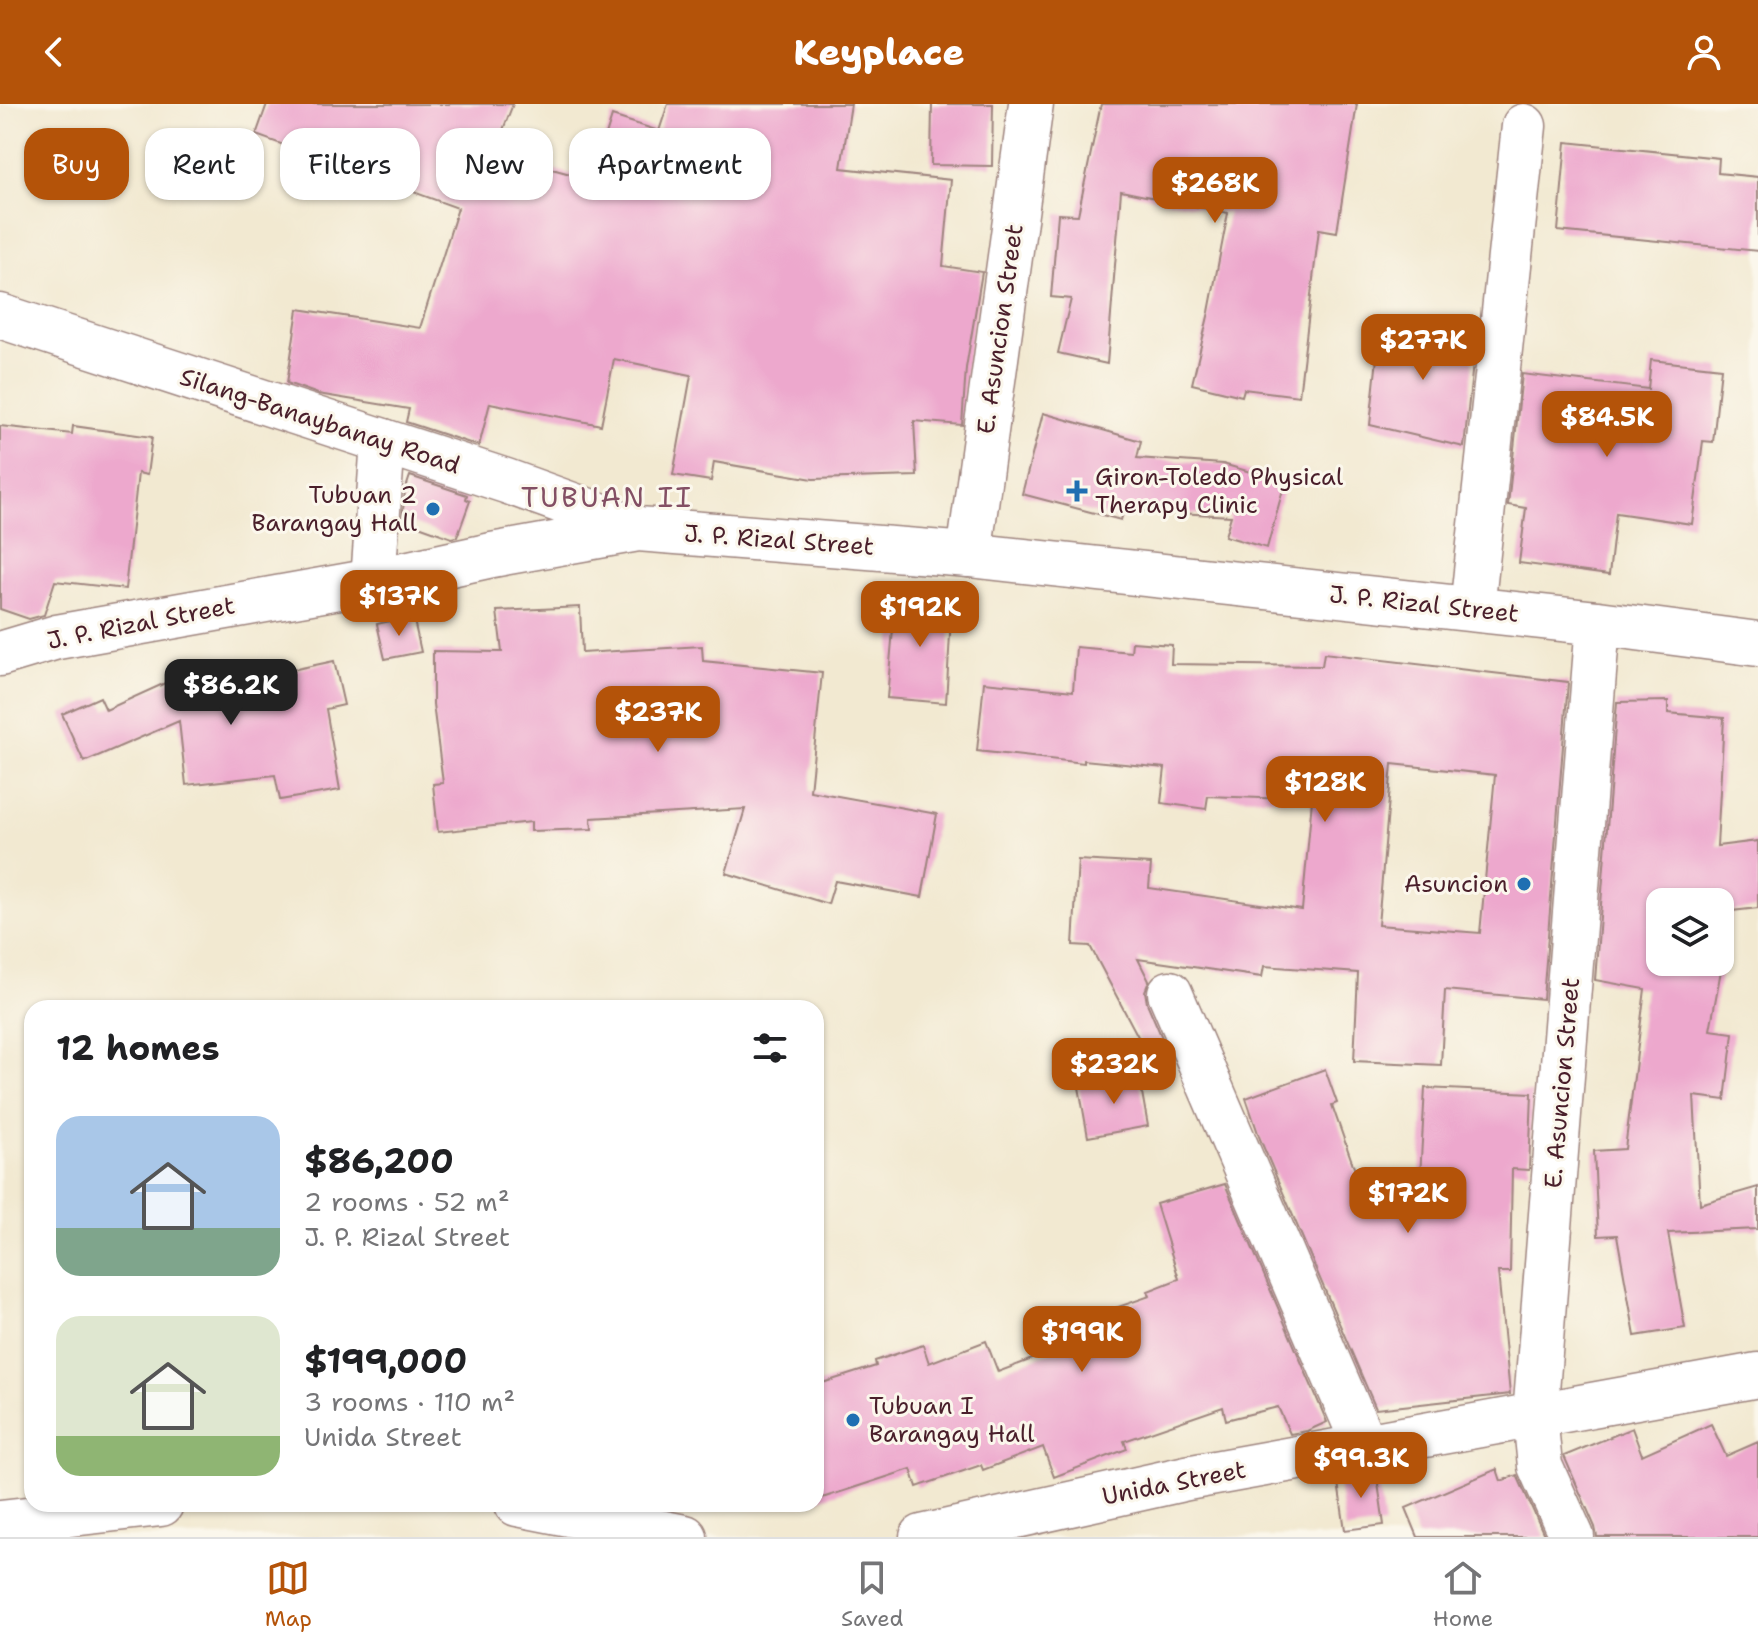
<!DOCTYPE html>
<meta charset="utf-8">
<style>
:root{--surface:#fff;--page:#f6f6f6;--text:#202124;--muted:#757577;--line:#e0e0e0;--accent:#b45309}
body{margin:0;font-family:"Shantell Sans",sans-serif;background:var(--page);color:var(--text);height:100vh;display:flex;flex-direction:column;font-size:30px;white-space:nowrap}
*{box-sizing:border-box;margin:0}
p{font-size:26px;color:var(--muted)}
.icon{flex:none;width:44px;height:44px;fill:none;stroke:currentColor;stroke-width:2;stroke-linecap:round;stroke-linejoin:round}
.map{position:relative;flex:1;overflow:hidden}
.details{position:absolute;left:24px;top:896px;width:800px;height:512px;display:flex;flex-direction:column;background:var(--surface);border-radius:24px;box-shadow:0 2px 6px #0004}
.details>*{flex:none}
.top-card{position:absolute;left:24px;top:24px;width:800px;height:72px;display:flex;gap:16px}
.buttons{position:absolute;left:1646px;top:784px;display:grid;gap:16px}
.buttons a{display:grid;place-items:center;width:88px;height:88px;border-radius:16px;background:var(--surface);box-shadow:0 2px 6px #0004;font-size:40px}
.price{position:absolute;translate:-50% -68px;padding:0 18px;border-radius:16px;background:var(--accent);color:#fff;font-size:26px;line-height:52px;filter:drop-shadow(0 2px 4px #0008)}
.price::after{content:'';position:absolute;left:50%;top:48px;width:24px;height:18px;margin-left:-12px;background:inherit;clip-path:polygon(0 0,100% 0,50% 100%)}
.price.active{background:#222;color:#fff}
ul{padding:0;list-style:none}
li{display:flex;align-items:center;gap:24px;height:200px;padding:0 32px}
li span{display:grid;place-items:center;flex:none;width:224px;height:160px;border-radius:24px;color:#555}
li>.icon{margin-inline-start:auto}
span .icon{width:96px;height:96px;fill:#fffc;stroke-width:1}
li b{font-size:34px}
h2{display:flex;justify-content:space-between;align-items:center;height:96px;padding:0 32px;font-size:34px}
.chip{padding:0 28px;border-radius:24px;background:var(--surface);box-shadow:0 2px 6px #0004;font-size:28px;line-height:72px}
.chip.active{background:var(--accent);color:#fff}
header{display:flex;justify-content:space-between;align-items:center;height:104px;padding:0 32px;background:var(--accent);color:#fff;font-size:36px;font-weight:800}
.tabs{display:flex;justify-content:space-around;align-items:center;height:112px;border-top:2px solid var(--line);background:var(--surface);font-size:22px;color:var(--muted)}
.tabs a{display:grid;justify-items:center;gap:4px}
.tabs .active{color:var(--accent)}
.map>svg:first-child{display:block}
</style>
<header><svg class="icon" aria-label="back" viewBox="0 0 24 24"><path d="M15 5l-7 7 7 7"/></svg>Keyplace<svg class="icon" aria-label="person" viewBox="0 0 24 24"><circle cx="12" cy="8" r="4"/><path d="M4 21q1-7 8-7t8 7"/></svg></header>
<div class="map">
<svg width="1758" height="1433" viewBox="0 0 1758 1433">
<rect width="100%" height="100%" fill="#fbf7ec"/>
<filter id="ink" filterUnits="userSpaceOnUse"><feTurbulence type="fractalNoise" baseFrequency=".0125" numOctaves="2"/><feDisplacementMap in="SourceGraphic" scale="16" xChannelSelector="R" yChannelSelector="G"/><feConvolveMatrix kernelMatrix="1 2 1 2 8 2 1 2 1" color-interpolation-filters="sRGB"/></filter>
<filter id="wash" filterUnits="userSpaceOnUse"><feTurbulence type="fractalNoise" baseFrequency=".006" numOctaves="4" result="noise"/><feDisplacementMap in="SourceGraphic" scale="32" xChannelSelector="R" yChannelSelector="G"/><feGaussianBlur stdDeviation="1.8" result="paint"/><feColorMatrix in="noise" values="0 0 0 0 0 0 0 0 0 0 0 0 0 0 0 0 0 1.4 0 .05"/><feComposite in="paint" operator="in"/></filter>
<g filter="url(#wash)">
<rect width="100%" height="100%" fill="#f2e9d1"/>
<g id="blocks">
<path fill="#eda8cd" fill-rule="evenodd" d="M 267,0 L 513,0 L 494,49 L 592,76 L 612,12 L 659,27 L 668,0 L 851,0 L 841,64 L 951,76 L 943,162 L 982,168 L 966,264 L 962,321 L 914,317 L 917,372 L 813,375 L 714,358 L 711,377 L 673,371 L 691,271 L 614,255 L 601,321 L 490,299 L 479,342 L 406,318 L 409,305 L 318,290 L 287,279 L 298,205 L 420,224 L 458,104 L 256,31 Z
M 932,0 L 993,0 L 992,62 L 931,61 Z
M 1101,0 L 1357,0 L 1337,128 L 1319,125 L 1299,292 L 1244,285 L 1242,292 L 1192,280 L 1209,208 L 1228,109 L 1121,87 L 1107,260 L 1058,249 L 1071,195 L 1051,193 L 1058,110 L 1078,111 Z
M 1566,38 L 1719,54 L 1718,69 L 1758,73 L 1758,147 L 1558,127 Z
M 1381,216 L 1476,231 L 1464,343 L 1370,321 Z
M 1651,256 L 1721,264 L 1713,338 L 1703,337 L 1692,420 L 1616,409 L 1609,471 L 1519,459 L 1526,404 L 1508,401 L 1522,270 L 1648,285 Z
M 1043,309 L 1141,337 L 1137,354 L 1223,360 L 1285,378 L 1267,444 L 1225,432 L 1231,412 L 1124,406 L 1121,416 L 1022,390 Z
M 0,322 L 72,330 L 73,322 L 152,333 L 147,371 L 138,369 L 125,485 L 55,477 L 44,511 L 29,515 L 0,505 Z
M 410,372 L 467,391 L 466,395 L 470,397 L 457,433 L 452,434 L 402,416 L 405,387 Z
M 896,491 L 952,496 L 946,599 L 887,594 Z
M 580,503 L 582,549 L 702,542 L 703,557 L 822,569 L 810,687 L 937,710 L 922,793 L 835,777 L 828,800 L 726,769 L 745,705 L 591,714 L 592,725 L 531,727 L 531,718 L 438,728 L 433,680 L 443,679 L 433,600 L 433,547 L 502,548 L 497,507 Z
M 413,512 L 421,548 L 385,555 L 377,520 Z
M 1132,538 L 1172,541 L 1171,560 L 1322,562 L 1324,549 L 1568,578 L 1543,895 L 1445,886 L 1441,961 L 1354,957 L 1358,869 L 1264,862 L 1262,873 L 1138,855 L 1149,877 L 1145,887 L 1147,899 L 1169,950 L 1152,959 L 1090,842 L 1073,841 L 1078,756 L 1151,760 L 1149,784 L 1302,806 L 1312,696 L 1208,692 L 1206,705 L 1161,699 L 1165,664 L 1084,656 L 1084,659 L 977,647 L 984,578 L 1073,587 L 1076,543 L 1131,548 ZM 1392,660 L 1495,671 L 1480,829 L 1378,821 Z
M 334,557 L 344,601 L 326,605 L 340,686 L 280,696 L 275,671 L 186,681 L 179,617 L 84,658 L 62,610 L 100,593 L 106,606 L 174,575 L 244,567 L 245,576 Z
M 1668,597 L 1668,609 L 1724,614 L 1717,742 L 1758,737 L 1758,804 L 1732,807 L 1710,926 L 1733,929 L 1725,996 L 1694,992 L 1700,1100 L 1758,1083 L 1758,1125 L 1668,1129 L 1685,1224 L 1635,1232 L 1617,1131 L 1598,1132 L 1594,1047 L 1625,1045 L 1645,885 L 1595,876 L 1617,598 ZM 1660,798 L 1720,798 L 1720,858 L 1660,858 Z
M 1325,965 L 1337,999 L 1332,1001 L 1357,1072 L 1420,1073 L 1425,984 L 1532,989 L 1529,1066 L 1512,1065 L 1510,1168 L 1498,1168 L 1510,1290 L 1376,1305 L 1260,1035 L 1246,994 Z
M 1139,972 L 1148,1022 L 1088,1033 L 1079,983 Z
M 1225,1080 L 1327,1318 L 1307,1327 L 1290,1330 L 1278,1303 L 1226,1316 L 1223,1303 L 1124,1337 L 1127,1345 L 1054,1373 L 1043,1343 L 983,1366 L 981,1361 L 917,1383 L 911,1365 L 816,1396 L 816,1281 L 876,1262 L 875,1257 L 923,1241 L 929,1259 L 986,1237 L 998,1268 L 1098,1230 L 1092,1212 L 1150,1192 L 1148,1187 L 1179,1175 L 1156,1100 Z
M 1711,1320 L 1726,1352 L 1758,1338 L 1758,1433 L 1597,1433 L 1595,1423 L 1564,1352 L 1632,1324 L 1642,1351 Z
M 1376,1365 L 1384,1421 L 1345,1426 L 1337,1372 Z
M 1497,1365 L 1501,1377 L 1517,1371 L 1545,1433 L 1418,1433 L 1406,1404 Z"/>
</g>
</g>
<g filter="url(#ink)">
<use href="#blocks" fill-opacity="0" stroke="#9e847e" stroke-width="2"/>
<g fill="none" stroke-linecap="round" stroke-linejoin="round">
<defs>
<path id="minor" d="M 969,451 L 1031,0
M 373,477 L 383,337
M 1472,505 L 1524,22
M 1170,889 L 1365,1343
M 517,1400 L 685,1433
M 0,1418 L 161,1400
M 922,1433 L 1187,1374 L 1758,1271"/>
<path id="major" d="M 0,212 L 506,377 L 636,424
M 0,550 L 57,533 L 373,477 L 492,451 L 638,425 L 969,451 L 1598,519 L 1758,540
M 1572,1433 L 1540,1362 L 1535,1312 L 1598,519"/>
</defs>
<use href="#minor" stroke="#9e847e" stroke-width="47"/>
<use href="#major" stroke="#9e847e" stroke-width="47"/>
<use href="#minor" stroke="#fff" stroke-width="44"/>
<use href="#major" stroke="#fff" stroke-width="44"/>
</g>
</g>
<g fill="#1f6fb2" stroke="#fbf7ec" stroke-width="3">
<path d="M1073 375h8v8h8v8h-8v8h-8v-8h-8v-8h8z"/>
<circle cx="433" cy="405" r="8"/>
<circle cx="1524" cy="780" r="8"/>
<circle cx="853" cy="1316" r="8"/>
</g>
<g text-anchor="middle" dominant-baseline="central" stroke-width="6" stroke-linejoin="round" paint-order="stroke">
<g font-size="24" fill="#4a1f2b" stroke="#fbf7ec">
<text transform="translate(1000 225) rotate(-82)">E. Asuncion Street</text>
<text transform="translate(320 317) rotate(18)">Silang-Banaybanay Road</text>
<text transform="translate(779 436) rotate(4)">J. P. Rizal Street</text>
<text transform="translate(1424 500) rotate(6)">J. P. Rizal Street</text>
<text transform="translate(141 519) rotate(-11)">J. P. Rizal Street</text>
<text transform="translate(1562 979) rotate(-85)">E. Asuncion Street</text>
<text transform="translate(1174 1379) rotate(-11)">Unida Street</text>
</g>
<g font-size="24" fill="#4a1f2b" stroke="#fbf7ec" text-anchor="start">
<text x="1095" y="373">Giron-Toledo Physical<tspan x="1095" dy="28">Therapy Clinic</tspan></text>
<text x="417" y="391" text-anchor="end">Tubuan 2<tspan x="417" dy="28">Barangay Hall</tspan></text>
<text x="1508" y="780" text-anchor="end">Asuncion</text>
<text x="869" y="1302">Tubuan I<tspan x="869" dy="28">Barangay Hall</tspan></text>
</g>
<g font-size="28" letter-spacing="2" fill="#834f64" stroke="#fbf7ec">
<text x="607" y="393">TUBUAN II</text>
</g>
</g>
</svg>
<div class="buttons">
<a><svg class="icon" aria-label="layers" viewBox="0 0 24 24"><path d="M12 4l9 5-9 5-9-5zM3 14l9 5 9-5"/></svg></a>
</div>
<b class="price" style="left:1215px;top:121px">$268K</b>
<b class="price" style="left:1423px;top:278px">$277K</b>
<b class="price" style="left:1607px;top:355px">$84.5K</b>
<b class="price" style="left:399px;top:534px">$137K</b>
<b class="price" style="left:920px;top:545px">$192K</b>
<b class="price active" style="left:231px;top:623px">$86.2K</b>
<b class="price" style="left:658px;top:650px">$237K</b>
<b class="price" style="left:1325px;top:720px">$128K</b>
<b class="price" style="left:1114px;top:1002px">$232K</b>
<b class="price" style="left:1408px;top:1131px">$172K</b>
<b class="price" style="left:1082px;top:1270px">$199K</b>
<b class="price" style="left:1361px;top:1396px">$99.3K</b>
<div class="top-card">
<a class="chip active">Buy</a>
<a class="chip">Rent</a>
<a class="chip">Filters</a>
<a class="chip">New</a>
<a class="chip">Apartment</a>
</div>
<section class="details">
<h2>12 homes<svg class="icon" aria-label="filters" viewBox="0 0 24 24"><path d="M4 7h16M4 17h16"/><circle cx="9" cy="7" r="2"/><circle cx="15" cy="17" r="2"/></svg></h2>
<ul>
<li><span style="background:linear-gradient(#a9c7e8 70%,#7fa58c 0)"><svg class="icon" aria-label="home" viewBox="0 0 24 24"><path d="M3 11l9-7 9 7M6 9v11h12V9"/></svg></span><div><b>$86,200</b><p>2 rooms · 52 m²</p><p>J. P. Rizal Street</p></div></li>
<li><span style="background:linear-gradient(#dfe7d0 75%,#8fb573 0)"><svg class="icon" aria-label="home" viewBox="0 0 24 24"><path d="M3 11l9-7 9 7M6 9v11h12V9"/></svg></span><div><b>$199,000</b><p>3 rooms · 110 m²</p><p>Unida Street</p></div></li>
</ul>
</section>
</div>
<nav class="tabs">
<a class="active"><svg class="icon" aria-label="map" viewBox="0 0 24 24"><path d="M3 6l6-2 6 2 6-2v14l-6 2-6-2-6 2zM9 4v14M15 6v14"/></svg>Map</a>
<a><svg class="icon" aria-label="saved" viewBox="0 0 24 24"><path d="M7 4h10v16l-5-4-5 4z"/></svg>Saved</a>
<a><svg class="icon" aria-label="home" viewBox="0 0 24 24"><path d="M3 11l9-7 9 7M6 9v11h12V9"/></svg>Home</a>
</nav>
